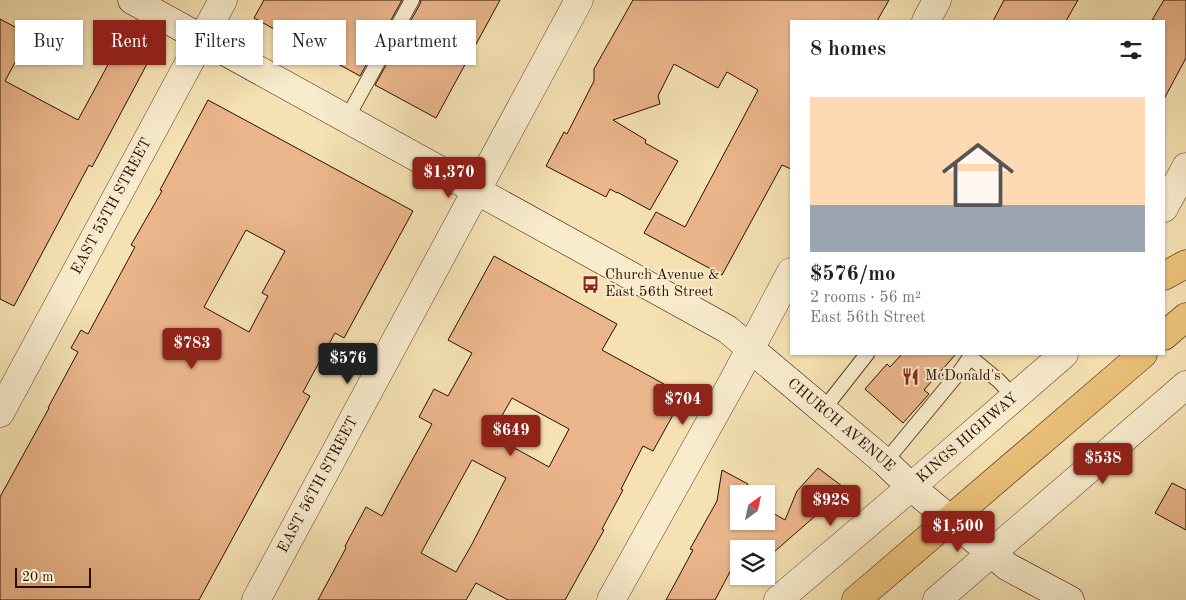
<!DOCTYPE html>
<meta charset="utf-8">
<style>
:root{--surface:#fff;--page:#f6f6f6;--text:#202124;--muted:#757577;--accent:#8f2418}
body{margin:0;font-family:"Old Standard TT",serif;background:var(--page);color:var(--text);height:100vh;display:flex;flex-direction:column;font-size:19px;white-space:nowrap}
*{box-sizing:border-box;margin:0}
p{font-size:16px;color:var(--muted)}
.icon{flex:none;width:28px;height:28px;fill:none;stroke:currentColor;stroke-width:2;stroke-linecap:round;stroke-linejoin:round}
.map{position:relative;flex:1;overflow:hidden}
.drawer{position:absolute;left:790px;top:20px;width:375px;height:335px;display:flex;flex-direction:column;background:var(--surface);border-radius:0px;box-shadow:0 1px 4px #0004}
.drawer>*{flex:none}
.top-card{position:absolute;left:15px;top:20px;width:475px;height:45px;display:flex;gap:10px}
.needle{width:32px;rotate:33deg}
.controls{position:absolute;left:730px;top:485px;display:grid;gap:10px}
.controls a{display:grid;place-items:center;width:45px;height:45px;border-radius:0px;background:var(--surface);box-shadow:0 1px 4px #0004;font-size:25px}
.scale{position:absolute;left:15px;bottom:12px;width:76px;box-sizing:border-box;padding-left:5px;border:2px solid #290e00;border-top:0;font-size:14px;line-height:18px;white-space:nowrap;color:#290e00;-webkit-text-stroke:4px #f8eccd;paint-order:stroke}
.price{position:absolute;translate:-50% -42px;padding:0 11px;border-radius:5px;background:var(--accent);color:#fff;font-size:16px;line-height:32px;filter:drop-shadow(0 1px 2px #0008)}
.price::after{content:'';position:absolute;left:50%;top:30px;width:15px;height:11px;margin-left:-8px;background:inherit;clip-path:polygon(0 0,100% 0,50% 100%)}
.price.on{background:#222;color:#fff}
ul{padding:0;list-style:none}
li{display:grid;align-content:center;gap:10px;height:265px;padding:0 20px}
li span{display:grid;place-items:center;height:155px;border-radius:0px;color:#555}
li>.icon{margin-inline-start:auto}
span .icon{width:90px;height:90px;fill:#fffc;stroke-width:1}
li b{font-size:21px}
h2{display:flex;justify-content:space-between;align-items:center;height:60px;padding:0 20px;font-size:21px}
.chip{padding:0 18px;border-radius:0px;background:var(--surface);box-shadow:0 1px 4px #0004;font-size:18px;line-height:45px}
.chip.on{background:var(--accent);color:#fff}
.map>svg:first-child{display:block}
</style>
<div class="map">
<svg width="1186" height="600" viewBox="0 0 1186 600">
<rect width="100%" height="100%" fill="#f5e1b2"/>
<filter id="stains"><feTurbulence type="fractalNoise" baseFrequency=".004" numOctaves="4"/><feColorMatrix values="0 0 0 0 .2 0 0 0 0 .09 0 0 0 0 .02 0 0 0 .5 -.17"/></filter>
<radialGradient id="worn" r=".72"><stop offset=".6" stop-color="#630" stop-opacity="0"/><stop offset="1" stop-color="#630" stop-opacity=".3"/></radialGradient>
<path fill="#eab58a" stroke="#290e00" fill-rule="evenodd" d="M 264,0 L 402,0 L 360,76 L 254,18 Z
M 421,0 L 500,0 L 436,118 L 375,85 L 420,4 Z
M 633,0 L 889,0 L 877,21 L 791,21 L 791,169 L 782,165 L 722,275 L 644,233 L 656,212 L 685,227 L 758,90 L 727,72 L 718,88 L 674,64 L 658,96 L 660,104 L 613,120 L 646,140 L 645,143 L 678,161 L 650,210 L 617,192 L 617,193 L 610,189 L 606,197 L 546,166 L 564,132 L 567,134 L 594,81 L 594,69 Z
M 1004,0 L 1078,0 L 1066,21 L 993,21 Z
M 1164,0 L 1186,0 L 1186,58 L 1164,99 L 1164,21 L 1152,20 Z
M 0,19 L 30,35 L 5,81 L 78,120 L 117,48 L 147,64 L 92,167 L 89,165 L 14,306 L 0,299 Z
M 208,100 L 413,211 L 344,338 L 335,333 L 303,392 L 310,396 L 199,600 L 0,600 L 0,497 L 49,408 L 48,408 L 78,352 L 71,348 L 81,330 L 88,334 L 135,247 L 131,245 L 162,191 L 160,190 ZM 246,230 L 285,251 L 262,293 L 268,296 L 249,332 L 204,307 Z
M 494,256 L 617,324 L 602,350 L 684,395 L 653,451 L 643,446 L 621,489 L 623,490 L 602,529 L 604,530 L 565,600 L 508,600 L 476,583 L 466,600 L 318,600 L 346,548 L 345,546 L 366,507 L 382,516 L 393,495 L 432,424 L 419,417 L 434,389 L 448,396 L 472,353 L 448,340 ZM 512,398 L 569,429 L 549,467 L 491,435 ZM 472,460 L 506,478 L 472,544 L 456,572 L 421,553 Z
M 902,354 L 956,354 L 924,390 L 929,394 L 903,423 L 865,389 L 887,364 L 890,367 Z
M 818,468 L 846,489 L 766,559 L 766,549 L 739,549 L 739,574 L 731,570 L 715,600 L 666,600 L 693,550 L 690,549 L 717,501 L 722,470 L 748,484 L 743,494 L 739,494 L 739,521 L 766,521 L 766,509 L 785,520 L 797,491 Z
M 1172,483 L 1186,490 L 1186,530 L 1155,513 Z"/>
<g fill="none" stroke-linecap="round" stroke-linejoin="round">
<defs>
<path id="service" d="M 347,118 L 412,0
M 970,357 L 999,381 L 1014,397
M 823,410 L 867,354
M 885,462 L 961,370 L 970,357 L 971,354"/>
<g id="minor">
<path d="M 926,21 L 937,0"/>
<path d="M 1164,208 L 1186,167"/>
<path id="s1" d="M 0,413 L 223,0"/>
<path id="s2" d="M 256,600 L 579,0"/>
<path d="M 611,600 L 732,383 L 791,272"/>
</g>
<g id="tertiary">
<path id="s3" d="M 778,600 L 911,487 L 1064,354"/>
<path d="M 937,600 L 1186,385"/>
</g>
<g id="secondary">
<path id="s4" d="M 132,0 L 727,329 L 885,462 L 911,487 L 1008,567 L 1070,600"/>
</g>
<path id="primary" d="M 1164,276 L 1186,264
M 1164,336 L 1186,317
M 856,600 L 1143,354"/>
</defs>
<use href="#service" stroke="#5c432c" stroke-width="16"/>
<use href="#minor" stroke="#5c432c" stroke-width="29"/>
<use href="#tertiary" stroke="#5c432c" stroke-width="29"/>
<use href="#secondary" stroke="#290e00" stroke-width="29"/>
<use href="#primary" stroke="#290e00" stroke-width="29"/>
<use href="#service" stroke="#f8eccd" stroke-width="14"/>
<use href="#minor" stroke="#f8eccd" stroke-width="28"/>
<use href="#tertiary" stroke="#f8eccd" stroke-width="28"/>
<use href="#secondary" stroke="#f8eccd" stroke-width="28"/>
<use href="#primary" stroke="#eac079" stroke-width="28"/>
</g>
<defs>
<symbol id="bus-bare" viewBox="-9 -9 18 18"><path d="M-5-6H5V4H4V6H2V4H-2V6H-4V4H-5ZM-3.5-4V0h7V-4ZM-3.5 1.2v1.5H-2V1.2ZM2 1.2v1.5H3.5V1.2Z" fill="#8f2418" stroke="#f8eccd" stroke-width="2.5" paint-order="stroke"/></symbol>
<symbol id="restaurant-bare" viewBox="-9 -9 18 18"><path d="M-5-6h1v4h1v-4h1v4h1v-4h1v5L-1.5 .5V6h-2V.5L-5-1ZM5-6V6H3V1.5H1.5Q1.5-4 5-6Z" fill="#8f2418" stroke="#f8eccd" stroke-width="2.5" paint-order="stroke"/></symbol>
</defs>
<g fill-rule="evenodd">
<use href="#bus-bare" x="578" y="272" width="25" height="25"/>
<use href="#restaurant-bare" x="898" y="364" width="25" height="25"/>
</g>
<g text-anchor="middle" dominant-baseline="central" stroke-width="4" stroke-linejoin="round" paint-order="stroke">
<g font-size="15" fill="#290e00" stroke="#f8eccd">
<text stroke="none"><textPath href="#s1" startOffset="235">EAST 55TH STREET</textPath></text>
<text stroke="none"><textPath href="#s4" startOffset="829">CHURCH AVENUE</textPath></text>
<text stroke="none"><textPath href="#s3" startOffset="249">KINGS HIGHWAY</textPath></text>
<text stroke="none"><textPath href="#s2" startOffset="131">EAST 56TH STREET</textPath></text>
</g>
<g font-size="15" fill="#290e00" stroke="#f8eccd" text-anchor="start">
<text x="605" y="275">Church Avenue &amp;<tspan x="605" dy="17">East 56th Street</tspan></text>
<text x="925" y="376">McDonald's</text>
</g>
</g>
<rect width="100%" height="100%" filter="url(#stains)"/>
<rect width="100%" height="100%" fill="url(#worn)"/>
</svg>
<div class="controls">
<a><svg class="needle" viewBox="-14 -14 28 28"><path d="M0-13l5 13h-10z" fill="#e53935"/><path d="M0 13l5-13h-10z" fill="#757577"/></svg></a>
<a><svg class="icon" aria-label="layers" viewBox="0 0 24 24"><path d="M12 4l9 5-9 5-9-5zM3 14l9 5 9-5"/></svg></a>
</div>
<div class="scale">20 m</div>
<b class="price" style="left:449px;top:199px">$1,370</b>
<b class="price" style="left:192px;top:370px">$783</b>
<b class="price on" style="left:348px;top:385px">$576</b>
<b class="price" style="left:683px;top:426px">$704</b>
<b class="price" style="left:511px;top:457px">$649</b>
<b class="price" style="left:1103px;top:485px">$538</b>
<b class="price" style="left:831px;top:527px">$928</b>
<b class="price" style="left:958px;top:553px">$1,500</b>
<div class="top-card">
<a class="chip">Buy</a>
<a class="chip on">Rent</a>
<a class="chip">Filters</a>
<a class="chip">New</a>
<a class="chip">Apartment</a>
</div>
<section class="drawer">
<h2>8 homes<svg class="icon" aria-label="filters" viewBox="0 0 24 24"><path d="M4 7h16M4 17h16"/><circle cx="9" cy="7" r="2"/><circle cx="15" cy="17" r="2"/></svg></h2>
<ul>
<li><span style="background:linear-gradient(#ffd9b3 70%,#9aa5b1 0)"><svg class="icon" aria-label="home" viewBox="0 0 24 24"><path d="M3 11l9-7 9 7M6 9v11h12V9"/></svg></span><div><b>$576/mo</b><p>2 rooms · 56 m²</p><p>East 56th Street</p></div></li>
</ul>
</section>
</div>
